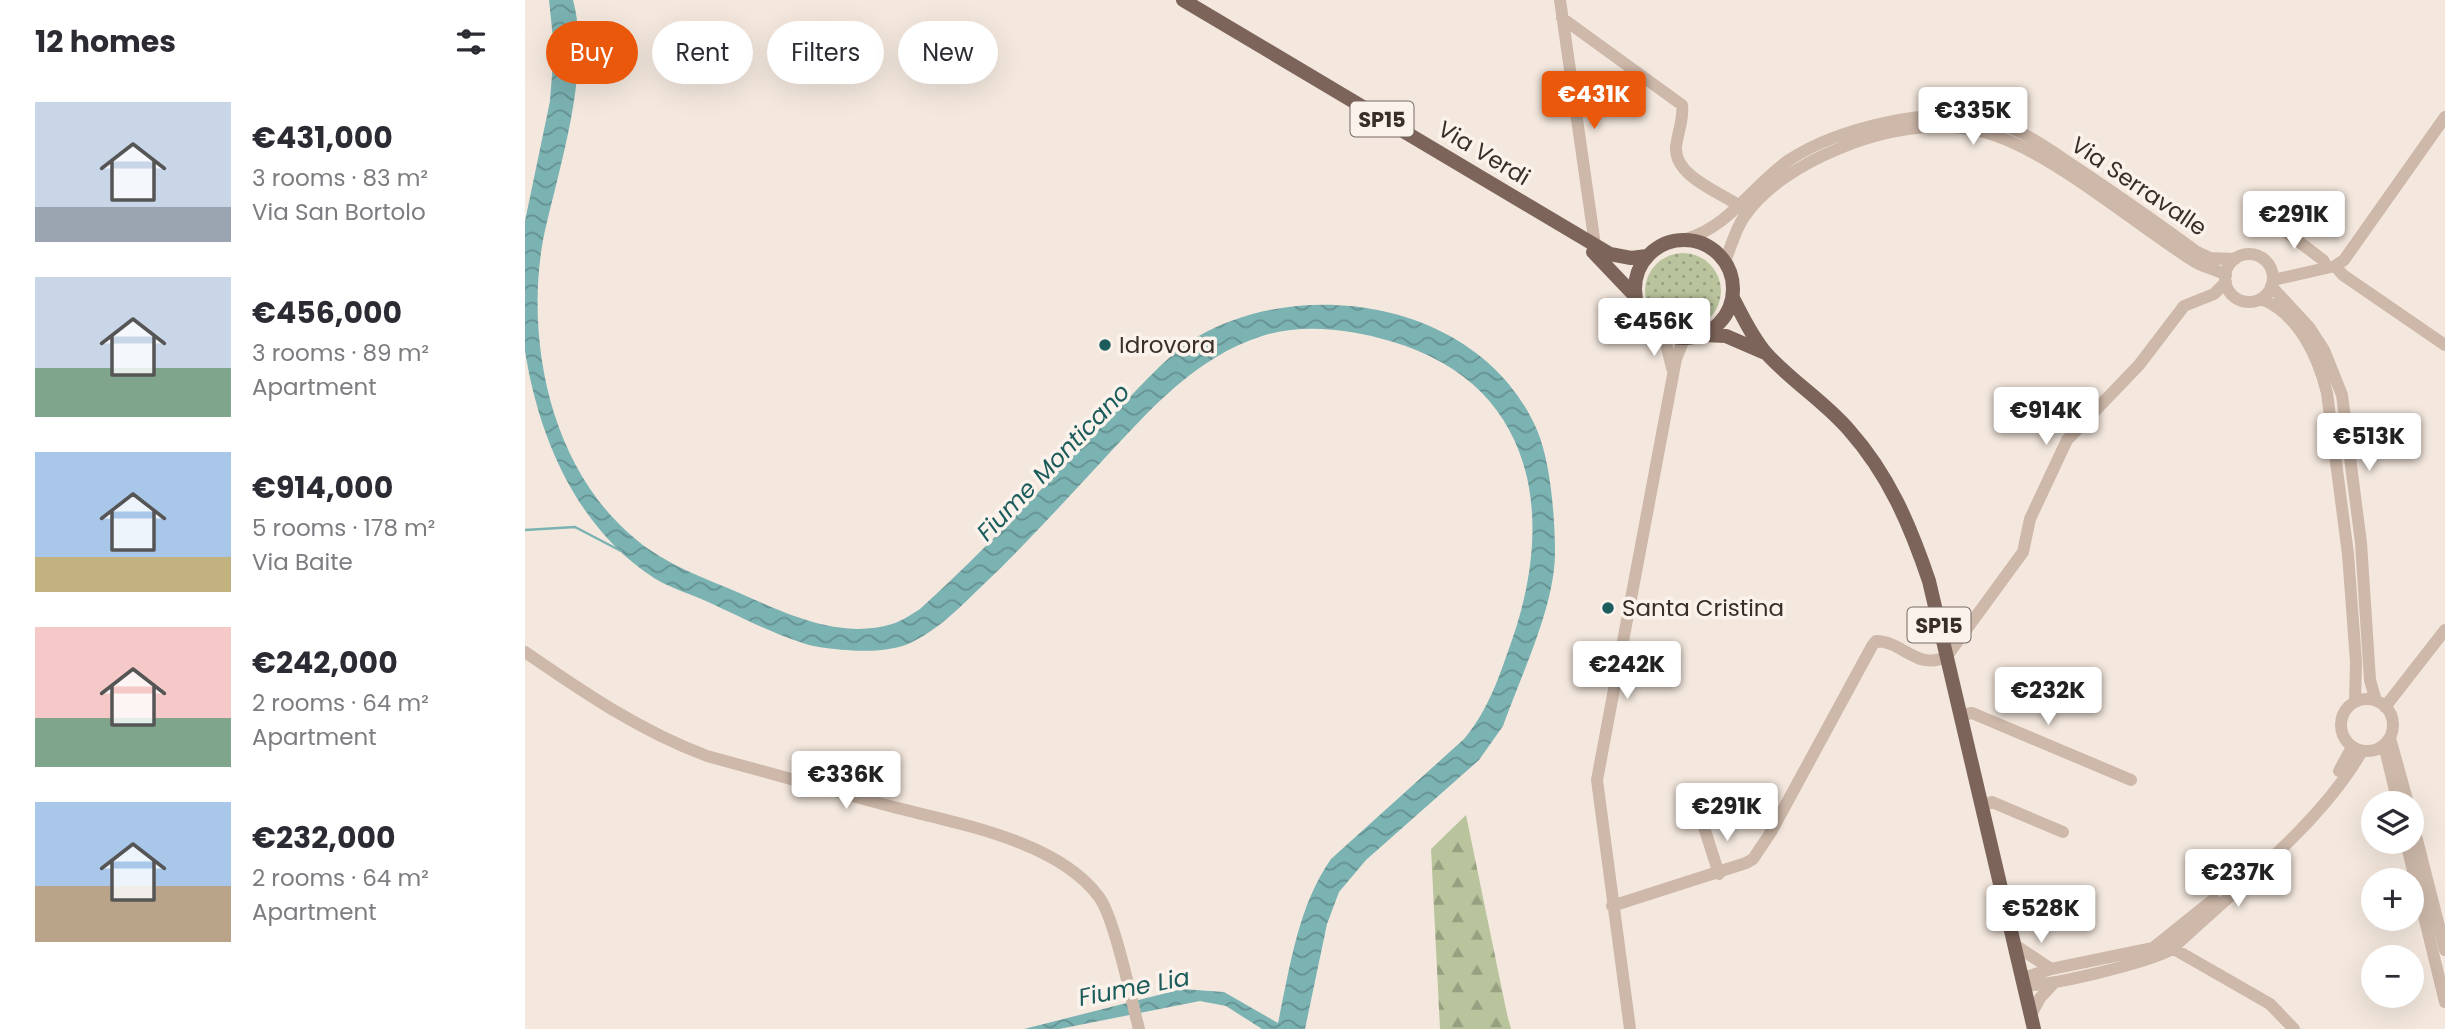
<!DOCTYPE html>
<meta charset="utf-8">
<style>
:root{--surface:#fff;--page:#f2f2f3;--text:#2b2b33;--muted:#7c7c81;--accent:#ea580c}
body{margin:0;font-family:Poppins,sans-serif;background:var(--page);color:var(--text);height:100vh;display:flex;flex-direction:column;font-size:26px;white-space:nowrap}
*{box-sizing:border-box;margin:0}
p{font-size:23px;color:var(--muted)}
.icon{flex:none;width:38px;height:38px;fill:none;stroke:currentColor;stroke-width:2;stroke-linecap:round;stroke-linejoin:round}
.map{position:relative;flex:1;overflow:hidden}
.panel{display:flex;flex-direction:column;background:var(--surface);width:525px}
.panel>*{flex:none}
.guide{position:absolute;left:21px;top:21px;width:665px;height:63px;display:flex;gap:14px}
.buttons{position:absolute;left:1836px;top:791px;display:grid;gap:14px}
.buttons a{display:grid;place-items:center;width:63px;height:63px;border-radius:50%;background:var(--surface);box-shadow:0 7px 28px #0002;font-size:35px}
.price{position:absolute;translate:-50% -60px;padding:0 16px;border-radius:7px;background:#fff;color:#222;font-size:23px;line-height:46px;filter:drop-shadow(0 2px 4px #0008)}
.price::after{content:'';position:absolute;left:50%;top:42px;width:21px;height:16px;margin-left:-10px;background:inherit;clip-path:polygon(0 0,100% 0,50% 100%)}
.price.on{background:var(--accent);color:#fff}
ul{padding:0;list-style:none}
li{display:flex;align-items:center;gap:21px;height:175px;padding:0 35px}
li span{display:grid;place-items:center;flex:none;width:196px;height:140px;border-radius:0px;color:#555}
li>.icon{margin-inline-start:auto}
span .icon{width:84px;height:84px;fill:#fffc;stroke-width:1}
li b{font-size:30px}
h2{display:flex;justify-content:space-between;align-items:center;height:84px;padding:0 35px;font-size:30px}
.pill{padding:0 24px;border-radius:32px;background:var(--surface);box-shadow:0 7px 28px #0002;font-size:24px;line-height:63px}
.pill.on{background:var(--accent);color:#fff}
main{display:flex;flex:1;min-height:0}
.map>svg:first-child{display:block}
</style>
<main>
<section class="panel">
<h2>12 homes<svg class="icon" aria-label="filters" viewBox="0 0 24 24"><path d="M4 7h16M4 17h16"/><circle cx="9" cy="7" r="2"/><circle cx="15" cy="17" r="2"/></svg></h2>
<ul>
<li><span style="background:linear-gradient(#c9d6e8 75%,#9aa5b1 0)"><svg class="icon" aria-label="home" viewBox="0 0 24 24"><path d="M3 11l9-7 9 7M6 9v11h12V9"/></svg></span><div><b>€431,000</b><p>3 rooms · 83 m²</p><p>Via San Bortolo</p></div></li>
<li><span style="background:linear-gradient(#c9d6e8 65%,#7fa58c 0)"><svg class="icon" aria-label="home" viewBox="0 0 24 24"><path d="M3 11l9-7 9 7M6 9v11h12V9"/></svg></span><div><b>€456,000</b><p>3 rooms · 89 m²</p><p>Apartment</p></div></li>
<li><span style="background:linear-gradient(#a9c7e8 75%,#c2b280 0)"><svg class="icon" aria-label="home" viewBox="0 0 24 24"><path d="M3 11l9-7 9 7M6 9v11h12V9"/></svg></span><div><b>€914,000</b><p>5 rooms · 178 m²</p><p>Via Baite</p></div></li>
<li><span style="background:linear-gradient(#f6c9c9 65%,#7fa58c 0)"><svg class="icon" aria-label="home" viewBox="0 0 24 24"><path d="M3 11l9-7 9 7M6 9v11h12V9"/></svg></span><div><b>€242,000</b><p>2 rooms · 64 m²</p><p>Apartment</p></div></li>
<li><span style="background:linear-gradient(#a9c7e8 60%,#b9a48a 0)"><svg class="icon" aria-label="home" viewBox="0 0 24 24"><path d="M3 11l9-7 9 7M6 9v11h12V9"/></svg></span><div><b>€232,000</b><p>2 rooms · 64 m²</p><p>Apartment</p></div></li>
</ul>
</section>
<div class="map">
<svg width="1920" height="1029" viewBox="0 0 1920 1029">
<defs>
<pattern id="grass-dots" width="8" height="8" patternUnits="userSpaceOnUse" patternTransform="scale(1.75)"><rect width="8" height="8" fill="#b9c49d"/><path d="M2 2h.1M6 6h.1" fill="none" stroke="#97a080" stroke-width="1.8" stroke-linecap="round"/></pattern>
<pattern id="forest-firs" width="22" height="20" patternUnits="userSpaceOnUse" patternTransform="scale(1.75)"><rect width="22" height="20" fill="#b9c49d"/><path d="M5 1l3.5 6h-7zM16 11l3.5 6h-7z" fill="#97a080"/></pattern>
<pattern id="water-waves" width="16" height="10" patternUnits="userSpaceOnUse" patternTransform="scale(1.75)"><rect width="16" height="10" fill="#7bb2b2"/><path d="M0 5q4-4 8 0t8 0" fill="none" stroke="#669191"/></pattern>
</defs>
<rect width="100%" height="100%" fill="#f4e8de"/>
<path fill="url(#grass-dots)" d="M1120 291a38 38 0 1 1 76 0a38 38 0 1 1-76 0Z"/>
<path fill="url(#forest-firs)" d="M 941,815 L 982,1014 L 986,1029 L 915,1029 L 906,849 Z"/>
<path fill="url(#water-waves)" d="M 24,0 L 48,0 C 67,70 33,170 18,240 C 0,342 26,467 107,536 C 135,561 171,575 205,589 C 254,610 312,641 367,624 C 377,621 387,614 395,609 C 460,551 519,485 580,423 C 605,398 642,354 672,337 C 783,273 958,304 1012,430 C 1026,463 1030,519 1030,554 C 1029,609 996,675 978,726 L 954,760 L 841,860 L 814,892 L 802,924 L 780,1029 L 737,1029 L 701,1006 L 675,1001 L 534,1029 L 499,1029 L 657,989 L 699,992 L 753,1023 C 765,967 773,906 806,859 L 939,739 C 965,708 975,674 988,637 C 1031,511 1008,382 865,341 C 825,329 777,323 737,336 C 669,358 625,410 578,460 C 539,502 501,544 459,584 C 436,606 414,630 383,644 C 358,654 321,651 294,647 C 265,643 204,611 174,598 C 159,592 142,586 129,578 C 52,528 14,439 0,351 L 0,221 L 25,101 L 29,48 Z"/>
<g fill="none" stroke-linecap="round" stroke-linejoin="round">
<path stroke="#7bb2b2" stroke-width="2.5" d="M 0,530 L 50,527 L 96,551"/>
<path stroke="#cdb8a9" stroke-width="12" d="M 1035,0 L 1070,245
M 1037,18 L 1157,105 C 1159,121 1152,133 1151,148 C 1150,176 1194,192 1213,205
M 1728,207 L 1798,260 L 1802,267
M 1161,239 C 1204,227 1228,185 1264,160 C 1293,141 1330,129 1363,122 C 1393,116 1422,112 1452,117 C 1491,124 1523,149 1555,170 C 1595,197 1634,224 1672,252 L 1685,258 L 1710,259
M1700 278a24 24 0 1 1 48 0a24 24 0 1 1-48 0Z
M 1200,261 C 1206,247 1210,230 1219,217 C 1240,186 1279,163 1313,149 C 1357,130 1411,120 1459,132 C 1525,150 1607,222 1667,260 C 1677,267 1690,269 1701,275
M 1810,266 L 1818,275 L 1920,345
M 1748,280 L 1810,266 L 1819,260 L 1920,117
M 1746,286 L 1784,327 L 1799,350 L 1817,395 L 1836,543 L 1845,680 L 1851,701
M 1736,299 C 1773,313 1793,356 1802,393 L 1823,554 L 1831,662 L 1830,702
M 1139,335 L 1147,368
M 0,652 C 58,692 115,731 182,756 C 240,772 299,788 357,804 C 423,822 531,838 574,897 C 590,919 606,999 614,1029
M1816 725a26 26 0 1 1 52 0a26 26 0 1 1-52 0Z
M 1860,707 L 1920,630
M 1436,715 L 1447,713 L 1606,780
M 1865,738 L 1883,803
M 1860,749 L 1873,803
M 1814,771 L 1827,747
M 1457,805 L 1467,802 L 1538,832
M 1181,813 L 1178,824 L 1194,874
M 1886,816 L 1920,950
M 1881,842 L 1920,1002
M 1087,906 L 1221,863 L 1228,859 L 1246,832 L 1347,646 L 1351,641 C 1378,641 1393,672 1422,656 L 1498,552 L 1505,519 L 1542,440 L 1614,365 L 1659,306 L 1689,294 L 1701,282
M 1490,945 L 1526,969
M 1642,945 L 1745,1004 L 1769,1029
M 1498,978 L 1526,969 L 1628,948 L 1689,899
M 1499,985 C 1523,987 1626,962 1647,949 C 1709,890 1795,825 1837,751
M 1506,1015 L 1515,998 L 1529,983
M 1105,1029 L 1072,780 L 1151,359 L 1159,339"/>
<path stroke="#7c645a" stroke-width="14" d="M 658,0 L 1085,254 L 1106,258 L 1122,256
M1110 289a49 49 0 1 1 98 0a49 49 0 1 1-98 0Z
M 1068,252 L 1109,295
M 1208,298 C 1218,317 1227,337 1241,353 C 1266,381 1299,401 1324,430 C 1364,475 1385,525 1404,581 L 1509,1029
M 1178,335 L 1201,336 L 1238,352"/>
</g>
<g fill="#1c5c5d" stroke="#fbf3eb" stroke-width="2.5">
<circle cx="580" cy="345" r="7"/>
<circle cx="1083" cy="608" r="7"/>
</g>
<g text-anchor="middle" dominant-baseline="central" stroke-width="7" stroke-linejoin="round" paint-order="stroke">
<g fill="#fbf3eb" stroke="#746963" stroke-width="2">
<rect x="825.5" y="101.5" width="63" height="35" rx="5"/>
<rect x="1382.5" y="607.5" width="63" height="35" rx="5"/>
</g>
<g font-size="21" font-weight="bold" fill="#3a2e29">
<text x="857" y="119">SP15</text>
<text x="1414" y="625">SP15</text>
</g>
<g font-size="23" fill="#3a2e29" stroke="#fbf3eb">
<text transform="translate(959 153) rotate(31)">Via Verdi</text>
<text transform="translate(1614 186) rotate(34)">Via Serravalle</text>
</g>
<g font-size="23" fill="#3a2e29" stroke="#fbf3eb" text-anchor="start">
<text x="594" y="345">Idrovora</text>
<text x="1097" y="608">Santa Cristina</text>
</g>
<g font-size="24" font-style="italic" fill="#1c5c5d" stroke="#fbf3eb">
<text transform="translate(528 462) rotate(-46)">Fiume Monticano</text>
<text transform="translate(609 987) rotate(-11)">Fiume Lia</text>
</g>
</g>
</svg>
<div class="buttons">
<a><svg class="icon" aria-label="layers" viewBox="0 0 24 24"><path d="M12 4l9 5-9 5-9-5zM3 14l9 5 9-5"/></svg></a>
<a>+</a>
<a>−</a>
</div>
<b class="price on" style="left:1069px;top:131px">€431K</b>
<b class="price" style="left:1448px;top:147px">€335K</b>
<b class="price" style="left:1769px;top:251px">€291K</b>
<b class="price" style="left:1129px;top:358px">€456K</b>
<b class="price" style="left:1521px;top:447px">€914K</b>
<b class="price" style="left:1844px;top:473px">€513K</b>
<b class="price" style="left:1102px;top:701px">€242K</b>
<b class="price" style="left:1523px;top:727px">€232K</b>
<b class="price" style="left:321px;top:811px">€336K</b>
<b class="price" style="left:1202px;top:843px">€291K</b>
<b class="price" style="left:1713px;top:909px">€237K</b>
<b class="price" style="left:1516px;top:945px">€528K</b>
<div class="guide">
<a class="pill on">Buy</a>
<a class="pill">Rent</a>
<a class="pill">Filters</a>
<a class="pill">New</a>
</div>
</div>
</main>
